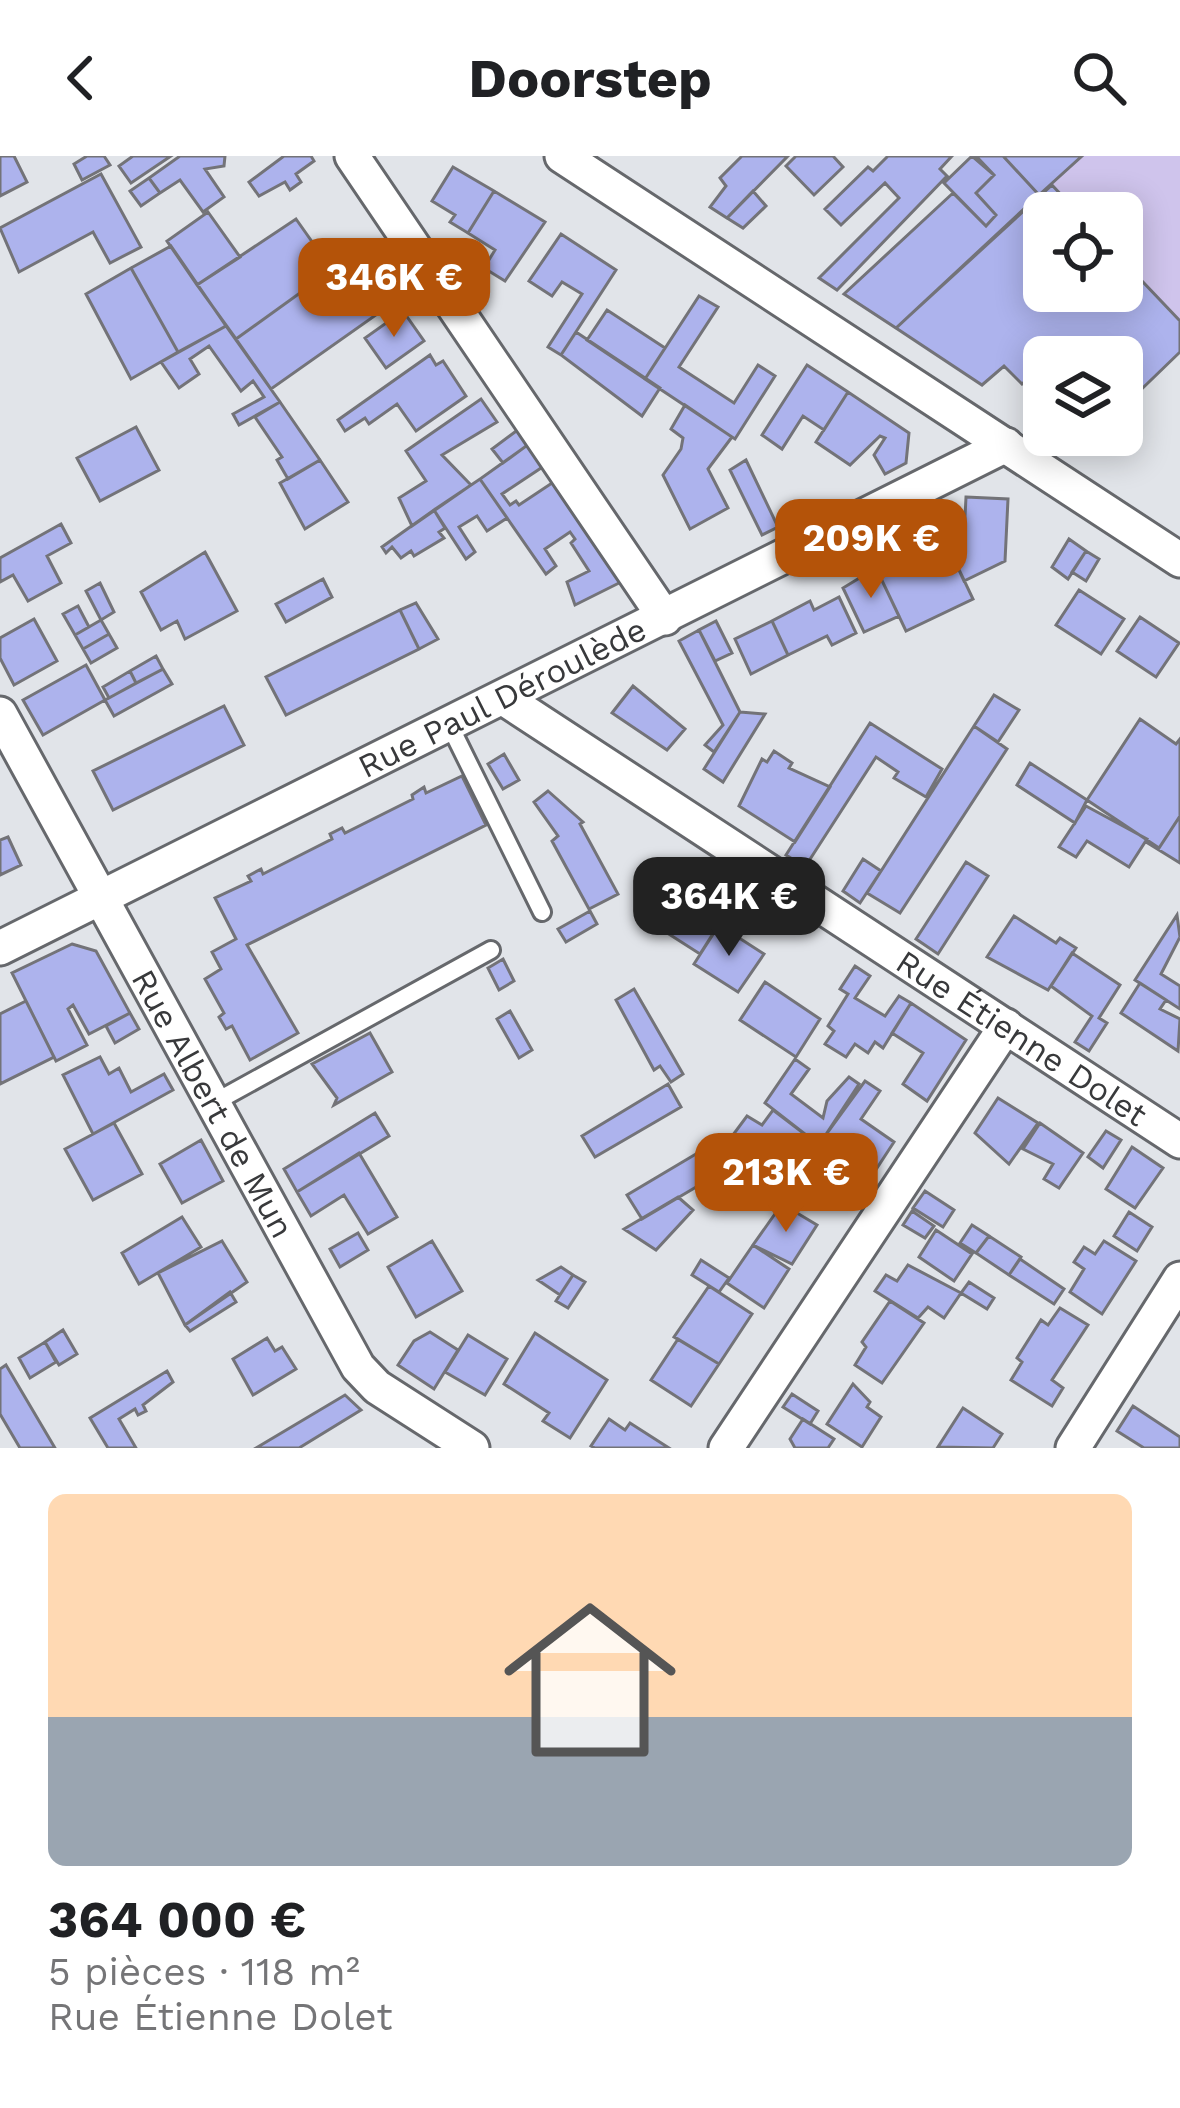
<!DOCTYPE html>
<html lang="fr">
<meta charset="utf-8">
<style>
:root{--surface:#fff;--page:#f6f6f6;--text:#202124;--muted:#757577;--accent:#b45309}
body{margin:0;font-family:"Work Sans",sans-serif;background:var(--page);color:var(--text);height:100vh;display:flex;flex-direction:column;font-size:45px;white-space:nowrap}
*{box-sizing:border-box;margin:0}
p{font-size:39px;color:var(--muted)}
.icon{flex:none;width:66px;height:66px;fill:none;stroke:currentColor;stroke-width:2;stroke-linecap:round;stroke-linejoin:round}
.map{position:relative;height:1292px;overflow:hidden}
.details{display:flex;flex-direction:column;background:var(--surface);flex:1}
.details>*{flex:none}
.fabs{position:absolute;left:1023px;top:36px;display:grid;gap:24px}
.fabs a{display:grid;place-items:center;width:120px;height:120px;border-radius:18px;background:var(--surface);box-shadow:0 6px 30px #0003;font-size:60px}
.price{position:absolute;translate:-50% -102px;padding:0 27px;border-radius:24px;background:var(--accent);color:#fff;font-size:39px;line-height:78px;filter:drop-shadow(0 3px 6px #0008)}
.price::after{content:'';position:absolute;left:50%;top:72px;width:36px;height:27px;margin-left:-18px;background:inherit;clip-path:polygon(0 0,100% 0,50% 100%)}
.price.selected{background:#222;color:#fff}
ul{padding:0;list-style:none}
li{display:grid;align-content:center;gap:24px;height:636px;padding:0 48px}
li span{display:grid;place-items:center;height:372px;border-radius:18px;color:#555}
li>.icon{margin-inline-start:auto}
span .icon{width:216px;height:216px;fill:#fffc;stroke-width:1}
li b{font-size:51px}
header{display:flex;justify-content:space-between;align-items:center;height:156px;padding:0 48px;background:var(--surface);font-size:54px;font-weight:700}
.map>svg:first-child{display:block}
</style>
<header><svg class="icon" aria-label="back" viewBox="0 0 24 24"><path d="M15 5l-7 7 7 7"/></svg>Doorstep<svg class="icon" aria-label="search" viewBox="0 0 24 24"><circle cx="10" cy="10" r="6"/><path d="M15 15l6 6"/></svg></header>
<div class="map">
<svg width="1180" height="1292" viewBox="0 0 1180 1292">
<rect width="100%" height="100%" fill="#e1e4e9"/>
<path fill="#cfc4ec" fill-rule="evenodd" d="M 1082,0 L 1180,0 L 1180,196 L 1122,249 L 1122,201 L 979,98 ZM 1044,57 L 1122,57 L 1122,135 L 1044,135 Z"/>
<path fill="#adb3ed" stroke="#737378" stroke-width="3" d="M 0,0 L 14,0 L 27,26 L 0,40 Z
M 87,0 L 104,0 L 110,9 L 82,24 L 74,8 Z
M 133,0 L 171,0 L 131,27 L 119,10 Z
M 180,0 L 225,0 L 224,10 L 205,13 L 224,41 L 203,56 L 180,24 L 160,37 L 149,22 Z
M 284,0 L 311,0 L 314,5 L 296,18 L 301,26 L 290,34 L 285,26 L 259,40 L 249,26 Z
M 742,0 L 788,0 L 727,62 L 710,51 L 726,30 L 720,22 Z
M 796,0 L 833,0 L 843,11 L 814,39 L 786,10 Z
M 888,0 L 952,0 L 940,13 L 947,20 L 837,134 L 819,122 L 899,42 L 885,27 L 841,69 L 825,53 L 868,11 L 873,15 Z
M 972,0 L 994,19 L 976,37 L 996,59 L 986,70 L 944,27 Z
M 976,0 L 1003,0 L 1039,39 L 896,172 L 844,138 L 953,37 L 986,70 L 996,59 L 976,37 L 994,19 Z
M 1003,0 L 1082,0 L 1039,39 Z
M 453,11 L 494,35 L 468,77 L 450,66 L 455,59 L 432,45 Z
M 101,18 L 141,91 L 110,107 L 93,76 L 19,116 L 0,72 Z
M 149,22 L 160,37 L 141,50 L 130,35 Z
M 1052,29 L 1078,57 L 1044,57 L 1044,135 L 1122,135 L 1122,104 L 1180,165 L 1180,196 L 1122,252 L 1122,201 L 1044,201 L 1044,223 L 1037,216 L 1022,228 L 1004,210 L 982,229 L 896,172 Z
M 494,35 L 545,66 L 505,125 L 484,112 L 495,94 L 468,77 Z
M 753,35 L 766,50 L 743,72 L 727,62 Z
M 208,56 L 240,101 L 197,129 L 167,85 Z
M 296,63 L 332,114 L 236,183 L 197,129 Z
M 561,78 L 616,114 L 561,199 L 548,191 L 582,138 L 562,126 L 552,140 L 529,125 Z
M 171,90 L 226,170 L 178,196 L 131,112 Z
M 347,103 L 383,154 L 271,233 L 236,183 Z
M 131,112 L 178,196 L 131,223 L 86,138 Z
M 699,140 L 718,151 L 679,211 L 734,247 L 758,209 L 775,220 L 735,283 L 645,223 Z
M 607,154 L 665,192 L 645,223 L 587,184 Z
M 403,155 L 424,185 L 386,212 L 365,182 Z
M 226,170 L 280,246 L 239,269 L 233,258 L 264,241 L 253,225 L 241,235 L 209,190 L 190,203 L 199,218 L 179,232 L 161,206 Z
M 576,176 L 660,232 L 642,260 L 561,199 Z
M 430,199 L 436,209 L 443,205 L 466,240 L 416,275 L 397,248 L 369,268 L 365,262 L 345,275 L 338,264 Z
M 807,209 L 848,236 L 824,274 L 803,260 L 782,293 L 762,279 Z
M 848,236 L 909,277 L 906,307 L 885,318 L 874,299 L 885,282 L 880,280 L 850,309 L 816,286 Z
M 481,243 L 497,266 L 442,299 L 471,329 L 412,370 L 399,342 L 426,325 L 406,295 Z
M 280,246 L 320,304 L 288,323 L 277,304 L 282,301 L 255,261 Z
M 685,249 L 732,281 L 708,313 L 728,352 L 690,373 L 663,319 L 681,293 L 683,282 L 671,273 Z
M 136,271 L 159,314 L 100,345 L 77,302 Z
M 519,273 L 529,288 L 503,307 L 492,293 Z
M 529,288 L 544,310 L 502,338 L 510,349 L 516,345 L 519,349 L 555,325 L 623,425 L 575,449 L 567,426 L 589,415 L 571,387 L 575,383 L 570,376 L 545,393 L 556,410 L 546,418 L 480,323 Z
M 320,304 L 348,346 L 305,373 L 280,327 Z
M 746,304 L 778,371 L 762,379 L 730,314 Z
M 480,323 L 507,362 L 487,375 L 477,360 L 459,371 L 475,396 L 466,403 L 434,354 Z
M 966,341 L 1008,343 L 1005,405 L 964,425 L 948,390 L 964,382 Z
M 434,354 L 445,372 L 439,376 L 444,382 L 414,400 L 411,395 L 401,402 L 392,391 L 386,397 L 382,391 Z
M 61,368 L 71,387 L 47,400 L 61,427 L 28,445 L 13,419 L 0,426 L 0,402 Z
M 943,380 L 973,443 L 906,475 L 876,412 Z
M 1069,383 L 1086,395 L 1068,423 L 1052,411 Z
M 1086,395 L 1099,403 L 1086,425 L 1072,416 Z
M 205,396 L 237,455 L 185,483 L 177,465 L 161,474 L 141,436 Z
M 876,412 L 899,460 L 864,476 L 843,432 Z
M 323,423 L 332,441 L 286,466 L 276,448 Z
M 100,427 L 114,456 L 101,464 L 86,435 Z
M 1079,434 L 1124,463 L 1101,498 L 1056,469 Z
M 839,441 L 856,477 L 832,489 L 827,480 L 788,499 L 772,465 L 810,445 L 814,454 Z
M 416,447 L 438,483 L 419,493 L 400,454 Z
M 78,450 L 89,471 L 75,479 L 63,458 Z
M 400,454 L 419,493 L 286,559 L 266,521 Z
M 1140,461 L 1179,487 L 1156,521 L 1117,495 Z
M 34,463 L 57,505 L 14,529 L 0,502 L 0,482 Z
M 101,464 L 109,478 L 83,493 L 75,479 Z
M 716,465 L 732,497 L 715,505 L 699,474 Z
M 772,465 L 788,499 L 751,518 L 735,483 Z
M 699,474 L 740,556 L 714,596 L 705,589 L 723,569 L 679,485 Z
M 109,478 L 117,492 L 91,507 L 83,493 Z
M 156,500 L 163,513 L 136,527 L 130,515 Z
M 86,509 L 105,544 L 43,579 L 23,544 Z
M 163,513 L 172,528 L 114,560 L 105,544 Z
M 130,515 L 136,527 L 109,542 L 103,531 Z
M 633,530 L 685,573 L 667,594 L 612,557 Z
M 994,539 L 1019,554 L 998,586 L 974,570 Z
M 224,550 L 244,589 L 113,654 L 93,615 Z
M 740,556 L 765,558 L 723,626 L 704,613 Z
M 1140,563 L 1176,588 L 1180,583 L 1180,660 L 1159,692 L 1087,644 Z
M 870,567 L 942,613 L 926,641 L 894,622 L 898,616 L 876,601 L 805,711 L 786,699 Z
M 974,570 L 1007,593 L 900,757 L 867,737 Z
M 774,595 L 792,607 L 789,612 L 830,631 L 795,686 L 739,650 L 762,603 L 767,606 Z
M 504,598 L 519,624 L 503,633 L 488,608 Z
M 1030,607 L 1087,644 L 1075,667 L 1017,629 Z
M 462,620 L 486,669 L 247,789 L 298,877 L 250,904 L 232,870 L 226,873 L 219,861 L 224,857 L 205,823 L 221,813 L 212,796 L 236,783 L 215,742 L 251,725 L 248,720 L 261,713 L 263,718 L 332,683 L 330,678 L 342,672 L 345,677 L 413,643 L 412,639 L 424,631 L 426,637 Z
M 548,635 L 583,666 L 580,668 L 618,738 L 589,753 L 552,685 L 558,680 L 534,646 Z
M 1086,650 L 1147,683 L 1129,711 L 1087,685 L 1076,701 L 1059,691 Z
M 1180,660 L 1180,707 L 1146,686 L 1159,692 Z
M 8,681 L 21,709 L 0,719 L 0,684 Z
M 863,703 L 881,715 L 860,747 L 843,735 Z
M 966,706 L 988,720 L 938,798 L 916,783 Z
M 671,727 L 723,762 L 700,798 L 647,764 Z
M 590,755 L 597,768 L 566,786 L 558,773 Z
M 1177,759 L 1180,781 L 1161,818 L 1180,830 L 1180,853 L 1135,824 Z
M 1014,760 L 1056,787 L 1060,782 L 1076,792 L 1048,834 L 987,801 Z
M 719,769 L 764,798 L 738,836 L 694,808 Z
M 72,788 L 96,795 L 130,857 L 89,878 L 73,849 L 68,853 L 87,889 L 56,905 L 12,817 Z
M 1072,797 L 1120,829 L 1099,862 L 1107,867 L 1089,895 L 1075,886 L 1092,860 L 1051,830 Z
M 503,803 L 514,825 L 499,834 L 488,812 Z
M 855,810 L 870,820 L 855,842 L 885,860 L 899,840 L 911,847 L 883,892 L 875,886 L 868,897 L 855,888 L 846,901 L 825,888 L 834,875 L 828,870 L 848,838 L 840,833 Z
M 765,826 L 820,863 L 796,901 L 740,864 Z
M 1140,827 L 1166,844 L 1160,853 L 1180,863 L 1178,895 L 1121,857 Z
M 634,833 L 683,918 L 671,926 L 660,910 L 654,914 L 616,844 Z
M 26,845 L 54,901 L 0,928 L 0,858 Z
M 911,847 L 966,884 L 927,945 L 903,928 L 923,897 L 892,877 Z
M 510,855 L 532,894 L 519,902 L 497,863 Z
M 130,857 L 139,873 L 115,887 L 106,870 Z
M 370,877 L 392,916 L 334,949 L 337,942 L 312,908 Z
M 100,901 L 109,918 L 119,912 L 131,936 L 164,918 L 173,934 L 93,978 L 63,919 Z
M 795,903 L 809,913 L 791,938 L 823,962 L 827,945 L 849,921 L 859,928 L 819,989 L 765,947 Z
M 865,925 L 880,935 L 861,963 L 894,986 L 875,1015 L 857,1002 L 863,992 L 847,980 L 837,995 L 822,984 Z
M 668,928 L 681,951 L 595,1001 L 582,980 Z
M 998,942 L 1038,967 L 1009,1008 L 975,977 Z
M 773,954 L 819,989 L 791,1027 L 762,1006 L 752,1020 L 718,999 L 747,960 L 762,969 Z
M 375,957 L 389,980 L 297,1036 L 284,1013 Z
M 114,967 L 142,1018 L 93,1044 L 65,993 Z
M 1040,967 L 1083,997 L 1059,1032 L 1044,1023 L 1053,1008 L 1023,993 Z
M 1106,975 L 1121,984 L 1103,1012 L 1088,1001 Z
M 201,984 L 223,1025 L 182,1047 L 160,1008 Z
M 705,990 L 739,1012 L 728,1030 L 713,1021 Z
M 1132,991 L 1163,1012 L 1135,1052 L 1106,1033 Z
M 706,992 L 713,1021 L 642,1063 L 627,1039 Z
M 359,997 L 397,1061 L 368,1078 L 344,1039 L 311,1060 L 297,1036 Z
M 843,1006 L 872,1029 L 861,1045 L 831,1023 Z
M 925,1035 L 954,1054 L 943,1071 L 913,1052 Z
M 678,1041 L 693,1054 L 656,1094 L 624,1073 Z
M 782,1048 L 817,1069 L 792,1108 L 753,1089 Z
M 912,1055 L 934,1070 L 925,1082 L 903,1069 Z
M 1129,1056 L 1152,1071 L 1137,1095 L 1114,1080 Z
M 182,1061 L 201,1091 L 139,1128 L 122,1097 Z
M 972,1069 L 989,1080 L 976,1097 L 960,1087 Z
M 936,1074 L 972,1098 L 954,1125 L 919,1101 Z
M 358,1077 L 368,1094 L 340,1111 L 330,1093 Z
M 989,1080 L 1021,1101 L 1009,1119 L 976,1097 Z
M 222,1085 L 247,1126 L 185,1169 L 158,1117 Z
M 432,1085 L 462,1135 L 416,1161 L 388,1111 Z
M 1104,1085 L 1136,1105 L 1102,1158 L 1070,1136 L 1084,1113 L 1074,1106 L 1084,1091 L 1095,1098 Z
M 753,1089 L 789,1113 L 764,1152 L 727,1127 Z
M 1020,1103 L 1064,1133 L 1054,1148 L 1009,1119 Z
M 701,1104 L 729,1122 L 719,1136 L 692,1119 Z
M 908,1109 L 961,1137 L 944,1162 L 928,1151 L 918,1162 L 875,1135 L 886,1119 L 897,1125 Z
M 561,1111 L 573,1119 L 560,1139 L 538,1124 Z
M 573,1119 L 585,1126 L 568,1152 L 556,1145 Z
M 969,1126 L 994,1142 L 987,1153 L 961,1137 Z
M 709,1130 L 752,1158 L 719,1208 L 674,1181 Z
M 230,1136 L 236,1146 L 190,1175 L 185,1169 Z
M 890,1145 L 924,1167 L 882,1227 L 855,1209 L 866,1191 L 862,1186 Z
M 1060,1152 L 1088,1169 L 1052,1224 L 1063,1232 L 1052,1250 L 1011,1224 L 1022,1206 L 1017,1202 L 1041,1164 L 1048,1169 Z
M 63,1174 L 77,1198 L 59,1209 L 45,1186 Z
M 430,1176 L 458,1194 L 434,1233 L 398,1209 L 414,1185 Z
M 535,1177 L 607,1224 L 570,1282 L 543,1265 L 549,1257 L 504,1228 Z
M 468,1179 L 507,1203 L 485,1239 L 445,1216 Z
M 267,1182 L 275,1195 L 282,1191 L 296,1213 L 253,1239 L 233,1203 Z
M 678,1183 L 719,1208 L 691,1250 L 651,1224 Z
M 45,1186 L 56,1206 L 30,1222 L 19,1202 Z
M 6,1209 L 55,1292 L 20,1292 L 0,1258 L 0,1213 Z
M 167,1215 L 173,1226 L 143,1249 L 146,1255 L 138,1259 L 135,1253 L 119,1263 L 136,1292 L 108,1292 L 90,1262 Z
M 853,1228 L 870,1246 L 867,1251 L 881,1261 L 862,1291 L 827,1268 Z
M 792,1238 L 818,1255 L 810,1268 L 783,1251 Z
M 345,1239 L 361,1254 L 299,1292 L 256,1292 Z
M 1133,1250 L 1180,1281 L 1180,1292 L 1144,1292 L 1117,1275 Z
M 963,1252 L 1002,1278 L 993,1292 L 938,1291 Z
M 609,1263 L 625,1274 L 630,1267 L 669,1292 L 595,1292 L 591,1290 Z
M 803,1263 L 834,1283 L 828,1292 L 795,1292 L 790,1283 Z"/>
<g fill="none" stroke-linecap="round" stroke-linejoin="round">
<defs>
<path id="lane" d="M 450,570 L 542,756
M 217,945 L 491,794"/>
<g id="street">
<path d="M 352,0 L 665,462"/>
<path d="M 562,0 L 1180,404"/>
<path id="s1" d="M 505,543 L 1180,985"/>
<path id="s2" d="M 0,558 L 358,1211 L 377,1231 L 472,1292"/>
<path id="s3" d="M 0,792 L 1006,289"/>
<path d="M 726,1292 L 1006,870"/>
<path d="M 1073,1292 L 1180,1123"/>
</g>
</defs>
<use href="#lane" stroke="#66686c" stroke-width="22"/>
<use href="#street" stroke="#66686c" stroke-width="39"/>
<use href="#lane" stroke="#fff" stroke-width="16"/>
<use href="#street" stroke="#fff" stroke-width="33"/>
</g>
<g text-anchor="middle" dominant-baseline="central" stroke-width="10" stroke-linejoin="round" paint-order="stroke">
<g font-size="33" fill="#38393b" stroke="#e1e4e9">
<text stroke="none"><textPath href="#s3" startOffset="561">Rue Paul Déroulède</textPath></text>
<text stroke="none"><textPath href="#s1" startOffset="618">Rue Étienne Dolet</textPath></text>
<text stroke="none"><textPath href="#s2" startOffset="444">Rue Albert de Mun</textPath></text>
</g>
</g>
</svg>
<div class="fabs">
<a><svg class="icon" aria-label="locate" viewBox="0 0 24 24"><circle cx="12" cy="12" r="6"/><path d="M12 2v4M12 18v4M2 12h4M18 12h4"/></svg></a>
<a><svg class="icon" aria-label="layers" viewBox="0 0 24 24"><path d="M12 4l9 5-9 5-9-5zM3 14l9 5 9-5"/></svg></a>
</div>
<b class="price" style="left:394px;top:184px">346K €</b>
<b class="price" style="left:871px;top:445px">209K €</b>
<b class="price selected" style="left:729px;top:803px">364K €</b>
<b class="price" style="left:786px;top:1079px">213K €</b>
</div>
<section class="details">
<ul>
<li><span style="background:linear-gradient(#ffd9b3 60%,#9aa5b1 0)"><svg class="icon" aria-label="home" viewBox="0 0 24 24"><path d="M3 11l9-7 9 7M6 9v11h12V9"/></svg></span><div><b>364 000 €</b><p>5 pièces · 118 m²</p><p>Rue Étienne Dolet</p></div></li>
</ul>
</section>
